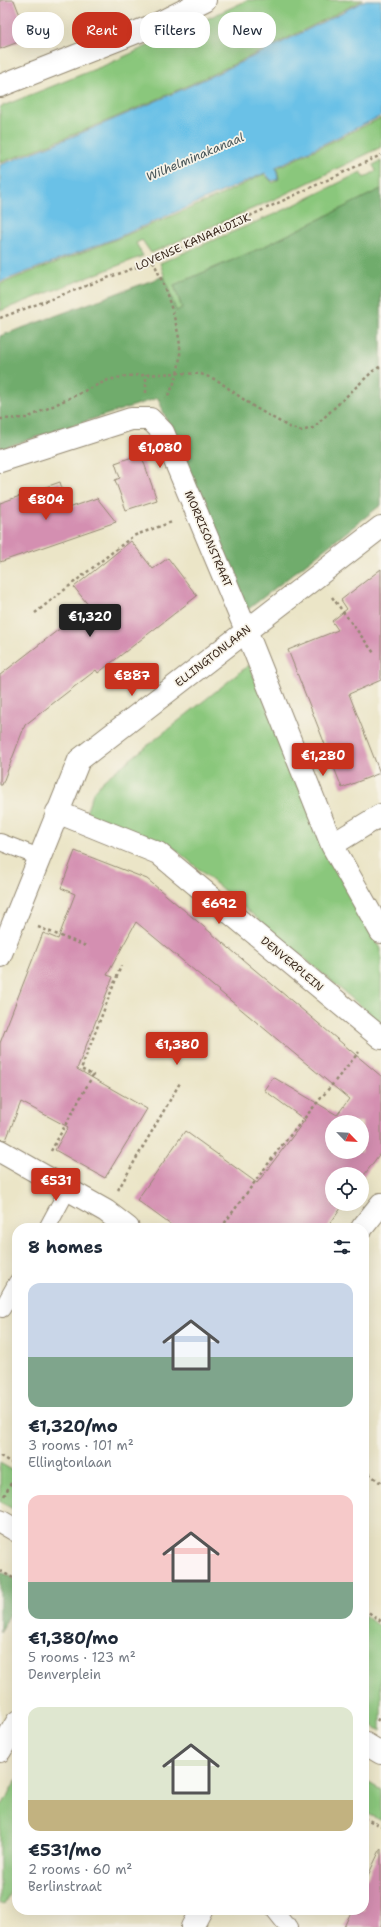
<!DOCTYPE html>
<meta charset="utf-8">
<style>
:root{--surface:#fff;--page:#f6f6f7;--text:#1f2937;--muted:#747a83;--accent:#c8321e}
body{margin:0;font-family:"Shantell Sans",sans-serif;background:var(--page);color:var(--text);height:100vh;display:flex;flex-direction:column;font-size:15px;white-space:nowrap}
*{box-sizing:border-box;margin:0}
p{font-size:13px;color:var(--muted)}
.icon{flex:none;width:22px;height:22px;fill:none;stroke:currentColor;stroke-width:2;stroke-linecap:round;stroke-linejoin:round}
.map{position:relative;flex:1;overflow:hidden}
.sheet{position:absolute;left:12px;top:1223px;width:357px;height:692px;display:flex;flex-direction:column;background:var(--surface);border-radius:16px;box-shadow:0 4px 16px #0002}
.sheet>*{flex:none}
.guide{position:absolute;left:12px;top:12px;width:357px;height:36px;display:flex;gap:8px}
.needle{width:26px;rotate:115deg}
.buttons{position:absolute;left:325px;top:1115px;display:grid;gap:8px}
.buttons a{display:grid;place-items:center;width:44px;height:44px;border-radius:50%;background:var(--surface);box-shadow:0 4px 16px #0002;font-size:20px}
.price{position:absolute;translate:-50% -34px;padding:0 9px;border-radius:4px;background:var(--accent);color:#fff;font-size:13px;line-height:26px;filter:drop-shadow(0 1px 2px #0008)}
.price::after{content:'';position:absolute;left:50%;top:24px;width:12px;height:9px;margin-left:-6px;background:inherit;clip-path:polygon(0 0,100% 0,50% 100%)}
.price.current{background:#222;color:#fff}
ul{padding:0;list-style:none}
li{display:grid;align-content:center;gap:8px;height:212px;padding:0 16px}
li span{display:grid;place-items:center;height:124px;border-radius:12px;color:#555}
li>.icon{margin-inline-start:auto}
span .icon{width:72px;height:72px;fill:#fffc;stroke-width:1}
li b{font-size:17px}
h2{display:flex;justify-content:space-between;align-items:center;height:48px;padding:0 16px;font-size:17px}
.pill{padding:0 14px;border-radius:16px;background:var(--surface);box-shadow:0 4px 16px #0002;font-size:14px;line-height:36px}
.pill.current{background:var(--accent);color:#fff}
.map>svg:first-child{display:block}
</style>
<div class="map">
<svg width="381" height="1927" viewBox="0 0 381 1927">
<rect width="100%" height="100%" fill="#f7f3e8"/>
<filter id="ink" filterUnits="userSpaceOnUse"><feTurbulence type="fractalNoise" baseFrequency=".025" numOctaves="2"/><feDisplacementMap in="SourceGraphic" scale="8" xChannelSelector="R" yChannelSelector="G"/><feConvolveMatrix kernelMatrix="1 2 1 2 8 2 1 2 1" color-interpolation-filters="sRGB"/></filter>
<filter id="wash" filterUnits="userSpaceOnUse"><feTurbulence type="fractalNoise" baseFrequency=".012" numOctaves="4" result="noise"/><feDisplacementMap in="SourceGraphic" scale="16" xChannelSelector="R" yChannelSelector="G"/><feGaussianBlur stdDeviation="0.9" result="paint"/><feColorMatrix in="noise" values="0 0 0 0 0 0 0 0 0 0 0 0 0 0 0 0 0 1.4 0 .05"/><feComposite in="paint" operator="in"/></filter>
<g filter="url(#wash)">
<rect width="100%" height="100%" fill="#ebe5c7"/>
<path fill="#8ac77c" stroke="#62784d" d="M 248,0 L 363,0 C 245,61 125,117 0,163 L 0,107 L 108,64 Z
M 381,118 L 381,147 L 367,154 L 277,198 L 151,253 L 142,240 L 136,243 L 143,256 L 0,311 L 0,284 L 117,239 L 221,195 L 264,174 L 273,183 L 279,179 L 277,168 Z
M 381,161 L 381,189 L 261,248 L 174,285 L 182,309 L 176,311 L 160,263 L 284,210 L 361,172 L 364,178 L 376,171 L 373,165 Z
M 249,665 L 328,852 L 381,949 L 381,1023 L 169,844 L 86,813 L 93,793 L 104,780 Z
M 0,1463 L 17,1473 L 17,1511 L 0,1502 Z
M 364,1615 L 381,1628 L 381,1731 L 364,1720 Z
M 17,1779 L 17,1858 L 11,1871 L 17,1874 L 17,1879 L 4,1904 L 0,1902 L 0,1809 Z
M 364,1780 L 381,1790 L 381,1821 L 364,1812 Z"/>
<path fill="#6fac6c" stroke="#556b45" d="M 381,189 L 381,505 L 242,614 L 158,398 L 0,449 L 0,336 L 164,276 L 176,311 L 182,308 L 174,285 L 261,248 Z
M 0,1571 L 17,1580 L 17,1602 L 0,1632 Z"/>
<path fill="#6ac1e7" stroke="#527682" d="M 366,0 L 381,0 L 381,116 L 276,167 L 278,179 L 272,181 L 265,173 L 116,238 L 0,282 L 0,165 C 125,118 247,62 366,0 Z"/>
<g id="blocks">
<path fill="#d48fb1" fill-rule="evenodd" d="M 0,0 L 14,0 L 29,38 L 0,49 Z
M 141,454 L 157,500 L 126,510 L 115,480 L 120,478 L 115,463 Z
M 60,482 L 68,508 L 97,498 L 116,522 L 0,562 L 0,503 Z
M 131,541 L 153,569 L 168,558 L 197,596 L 98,673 L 96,670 L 25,725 L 2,785 L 0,785 L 0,675 L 89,606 L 74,587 Z
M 381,569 L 381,680 L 349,694 L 380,773 L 342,788 L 288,650 L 338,630 L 332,621 L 347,609 L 341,600 Z
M 75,851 L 147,879 L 381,1076 L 381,1152 L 362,1178 L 362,1174 L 332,1174 L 332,1204 L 344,1204 L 327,1228 L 175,1228 L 137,1200 L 185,1131 L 257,1183 L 305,1120 L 264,1090 L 273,1077 L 337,1115 L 349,1099 L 136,922 L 107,975 L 113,977 L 77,1069 L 147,1109 L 105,1178 L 55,1150 L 68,1127 L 21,1102 L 6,1140 L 0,1139 L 0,1043 L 43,933 L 58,939 L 75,894 L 61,888 ZM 332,1122 L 362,1122 L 362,1152 L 332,1152 Z
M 381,1848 L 381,1927 L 344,1927 L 352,1910 L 364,1910 L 364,1884 Z"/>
</g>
</g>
<g filter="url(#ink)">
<use href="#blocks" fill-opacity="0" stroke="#938872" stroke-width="1"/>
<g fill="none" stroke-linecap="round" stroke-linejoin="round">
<defs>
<path id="lane" d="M 0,842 L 39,857
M 47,1228 L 68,1189
M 2,1309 L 17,1282
M 274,1910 L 286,1925 L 290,1927"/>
<path id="street" d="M 0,86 L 157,24 L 205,0
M 0,461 L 131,419 L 150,419 L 163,432 L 246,630 L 332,845 L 381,932
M 57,812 L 158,853 L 381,1038
M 332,845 L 381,815
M 0,956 L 79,760 L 381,527
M 0,1151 L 106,1211 L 128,1228
M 362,1228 L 381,1204
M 0,1521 L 17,1531
M 364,1743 L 381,1753
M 0,1751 L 17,1722
M 192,1927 L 201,1910"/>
</defs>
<use href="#lane" stroke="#938872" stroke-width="18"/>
<use href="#street" stroke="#938872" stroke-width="24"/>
<path stroke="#938872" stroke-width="2.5" stroke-dasharray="3 3" stroke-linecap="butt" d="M 153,261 C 163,281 178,323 180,346 C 181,362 176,385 166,398
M 0,318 L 153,261 L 381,155
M 146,393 L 146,374
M 0,419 L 27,418 L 108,380 L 127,376 L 177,373 L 201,374 L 217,380 L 254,407 L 289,427 L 301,431 L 313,428 L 373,371 L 381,366
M 332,597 L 374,653
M 35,613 L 133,536 L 172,522
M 38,927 L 86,946
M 51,1151 L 93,1075 L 81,1069 L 121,966
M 118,1190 L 181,1081
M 221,1228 L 279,1149 L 359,1052
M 0,1456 L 17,1466
M 364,1470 L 381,1483
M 4,1496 L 17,1472
M 0,1571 L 17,1580
M 364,1609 L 381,1621
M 377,1721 L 381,1715
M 364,1818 L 381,1826"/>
<use href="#lane" stroke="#fff" stroke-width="16"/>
<use href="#street" stroke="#fff" stroke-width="22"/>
</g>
</g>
<g text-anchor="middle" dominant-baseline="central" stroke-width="3.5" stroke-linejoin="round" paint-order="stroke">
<g font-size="11" fill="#3b2a1e" stroke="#f7f3e8">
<text transform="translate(193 242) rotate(-24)">LOVENSE KANAALDIJK</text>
<text transform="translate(208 539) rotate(67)">MORRISONSTRAAT</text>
<text transform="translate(213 656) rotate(-38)">ELLINGTONLAAN</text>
<text transform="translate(292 964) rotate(40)">DENVERPLEIN</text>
</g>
<g font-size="12" font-style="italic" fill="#49575a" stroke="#f7f3e8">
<text transform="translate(195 157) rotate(-23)">Wilhelminakanaal</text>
</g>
</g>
</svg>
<div class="buttons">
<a><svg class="needle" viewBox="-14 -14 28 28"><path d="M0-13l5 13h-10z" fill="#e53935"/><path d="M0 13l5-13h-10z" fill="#747a83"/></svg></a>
<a><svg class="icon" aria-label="locate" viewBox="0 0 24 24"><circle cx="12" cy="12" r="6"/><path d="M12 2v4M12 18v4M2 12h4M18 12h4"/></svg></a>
</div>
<b class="price" style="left:160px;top:469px">€1,080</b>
<b class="price" style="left:46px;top:521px">€804</b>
<b class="price current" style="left:90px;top:638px">€1,320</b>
<b class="price" style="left:132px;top:697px">€887</b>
<b class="price" style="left:323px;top:777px">€1,280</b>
<b class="price" style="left:219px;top:925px">€692</b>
<b class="price" style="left:177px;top:1066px">€1,380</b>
<b class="price" style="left:56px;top:1202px">€531</b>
<div class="guide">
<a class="pill">Buy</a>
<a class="pill current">Rent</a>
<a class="pill">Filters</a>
<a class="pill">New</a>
</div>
<section class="sheet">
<h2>8 homes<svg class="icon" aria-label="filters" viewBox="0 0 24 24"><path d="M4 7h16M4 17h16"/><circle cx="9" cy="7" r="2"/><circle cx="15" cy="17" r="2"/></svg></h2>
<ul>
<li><span style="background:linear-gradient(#c9d6e8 60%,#7fa58c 0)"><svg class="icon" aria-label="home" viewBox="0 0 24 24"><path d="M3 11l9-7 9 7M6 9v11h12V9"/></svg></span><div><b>€1,320/mo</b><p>3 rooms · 101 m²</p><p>Ellingtonlaan</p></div></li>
<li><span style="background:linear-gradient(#f6c9c9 70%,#7fa58c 0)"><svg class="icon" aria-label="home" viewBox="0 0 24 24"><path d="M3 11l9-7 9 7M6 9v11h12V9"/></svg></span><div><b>€1,380/mo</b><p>5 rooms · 123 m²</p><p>Denverplein</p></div></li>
<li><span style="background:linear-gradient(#dfe7d0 75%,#c2b280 0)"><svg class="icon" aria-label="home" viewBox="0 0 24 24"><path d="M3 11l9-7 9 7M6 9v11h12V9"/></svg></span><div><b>€531/mo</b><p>2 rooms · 60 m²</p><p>Berlinstraat</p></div></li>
</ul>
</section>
</div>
